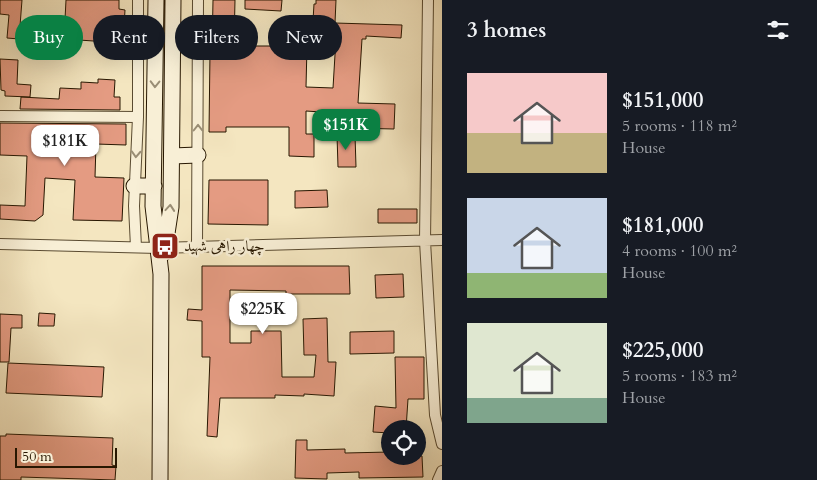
<!DOCTYPE html>
<meta charset="utf-8">
<style>
:root{--surface:#171b24;--page:#242831;--text:#f1f3f6;--muted:#9ea1a6;--accent:#0b8043}
body{margin:0;font-family:Cardo,Amiri,serif;background:var(--page);color:var(--text);height:100vh;display:flex;flex-direction:column;font-size:19px;white-space:nowrap}
*{box-sizing:border-box;margin:0}
p{font-size:16px;color:var(--muted)}
.icon{flex:none;width:28px;height:28px;fill:none;stroke:currentColor;stroke-width:2;stroke-linecap:round;stroke-linejoin:round}
.map{position:relative;flex:1;overflow:hidden}
.details{display:flex;flex-direction:column;background:var(--surface);width:375px}
.details>*{flex:none}
.banner{position:absolute;left:15px;top:15px;width:351px;height:45px;display:flex;gap:10px}
.tools{position:absolute;left:381px;top:420px;display:grid;gap:10px}
.tools a{display:grid;place-items:center;width:45px;height:45px;border-radius:50%;background:var(--surface);box-shadow:0 5px 20px #0002;font-size:25px}
.scale{position:absolute;left:15px;bottom:12px;width:102px;box-sizing:border-box;padding-left:5px;border:2px solid #271701;border-top:0;font-size:14px;line-height:18px;white-space:nowrap;color:#271701;-webkit-text-stroke:4px #f8efd6;paint-order:stroke}
.price{position:absolute;translate:-50% -42px;padding:0 11px;border-radius:10px;background:#fff;color:#222;font-size:16px;line-height:32px;filter:drop-shadow(0 1px 2px #0008)}
.price::after{content:'';position:absolute;left:50%;top:30px;width:15px;height:11px;margin-left:-8px;background:inherit;clip-path:polygon(0 0,100% 0,50% 100%)}
.price.current{background:var(--accent);color:#fff}
ul{padding:0;list-style:none}
li{display:flex;align-items:center;gap:15px;height:125px;padding:0 25px}
li span{display:grid;place-items:center;flex:none;width:140px;height:100px;border-radius:0px;color:#555}
li>.icon{margin-inline-start:auto}
span .icon{width:60px;height:60px;fill:#fffc;stroke-width:1}
li b{font-size:21px}
h2{display:flex;justify-content:space-between;align-items:center;height:60px;padding:0 25px;font-size:21px}
.pill{padding:0 18px;border-radius:22px;background:var(--surface);box-shadow:0 5px 20px #0002;font-size:18px;line-height:45px}
.pill.current{background:var(--accent);color:#fff}
main{display:flex;flex:1;min-height:0}
.map>svg:first-child{display:block}
</style>
<main>
<div class="map">
<svg width="442" height="480" viewBox="0 0 442 480">
<rect width="100%" height="100%" fill="#f4e6c0"/>
<filter id="stains"><feTurbulence type="fractalNoise" baseFrequency=".004" numOctaves="4"/><feColorMatrix values="0 0 0 0 .2 0 0 0 0 .09 0 0 0 0 .02 0 0 0 .5 -.17"/></filter>
<radialGradient id="worn" r=".72"><stop offset=".6" stop-color="#630" stop-opacity="0"/><stop offset="1" stop-color="#630" stop-opacity=".3"/></radialGradient>
<path fill="#e49b82" stroke="#271701" d="M 0,0 L 22,0 L 19,39 L 7,38 L 9,15 L 0,14 Z
M 66,0 L 119,0 L 119,9 L 125,10 L 123,43 L 64,39 Z
M 213,0 L 235,0 L 234,46 L 307,46 L 306,87 L 333,88 L 336,38 L 312,37 L 314,4 L 316,4 L 316,0 L 336,0 L 335,23 L 402,25 L 401,38 L 366,36 L 366,39 L 362,39 L 358,103 L 395,104 L 394,129 L 351,128 L 352,114 L 306,111 L 306,134 L 314,134 L 314,157 L 289,156 L 289,127 L 226,127 L 226,132 L 209,132 L 210,52 L 212,52 Z
M 245,0 L 282,0 L 281,11 L 245,9 Z
M 0,59 L 18,60 L 17,84 L 31,85 L 30,97 L 5,96 L 5,91 L 1,90 Z
M 98,79 L 115,80 L 114,97 L 120,97 L 120,110 L 20,109 L 21,97 L 59,99 L 60,88 L 81,89 L 81,82 L 98,83 Z
M 0,123 L 126,124 L 126,145 L 96,144 L 95,177 L 124,178 L 122,221 L 73,220 L 75,180 L 45,178 L 43,215 L 35,221 L 0,219 L 0,205 L 25,206 L 27,156 L 0,155 Z
M 337,135 L 355,135 L 356,167 L 338,167 Z
M 209,180 L 268,180 L 268,225 L 208,224 Z
M 327,190 L 328,207 L 295,208 L 295,191 Z
M 378,209 L 417,209 L 417,223 L 378,223 Z
M 202,266 L 349,266 L 350,294 L 286,294 L 286,291 L 230,290 L 230,343 L 251,343 L 251,331 L 281,331 L 282,377 L 314,377 L 316,355 L 304,355 L 303,319 L 327,318 L 328,362 L 336,362 L 334,396 L 304,394 L 304,396 L 275,395 L 275,398 L 220,398 L 217,437 L 207,436 L 210,357 L 202,357 L 202,321 L 187,320 L 188,309 L 202,310 Z
M 403,274 L 404,297 L 376,298 L 375,275 Z
M 39,313 L 55,314 L 54,326 L 38,326 Z
M 0,314 L 22,315 L 22,328 L 11,328 L 9,362 L 0,362 Z
M 394,331 L 394,353 L 350,354 L 350,332 Z
M 395,357 L 424,357 L 424,399 L 408,399 L 406,429 L 390,429 L 390,433 L 373,432 L 375,406 L 396,408 Z
M 8,363 L 104,367 L 102,397 L 6,393 Z
M 6,434 L 113,438 L 112,465 L 116,466 L 115,480 L 21,477 L 21,480 L 0,480 L 0,436 L 6,436 Z
M 296,440 L 307,440 L 307,450 L 345,449 L 345,453 L 390,452 L 390,456 L 422,456 L 423,477 L 359,478 L 359,472 L 327,473 L 327,479 L 295,478 Z"/>
<g fill="none" stroke-linecap="round" stroke-linejoin="round">
<defs>
<path id="street" d="M 428,0 L 425,241 L 435,415 L 442,444
M 0,116 L 138,117
M 0,244 L 158,248 L 442,240
M 136,247 L 134,206 L 138,117 L 138,0
M 197,247 L 198,0
M 438,480 L 442,471"/>
<path id="secondary" d="M 156,0 L 153,206 L 161,274 L 160,480
M 172,156 L 198,155
M 134,186 L 154,186
M 164,253 L 171,207 L 173,0"/>
</defs>
<use href="#street" stroke="#5a4b31" stroke-width="12"/>
<use href="#secondary" stroke="#271701" stroke-width="17"/>
<use href="#street" stroke="#f8efd6" stroke-width="10"/>
<use href="#secondary" stroke="#f8efd6" stroke-width="15"/>
</g>
<defs><path id="oneway-chevron" d="M-2-3.5L2.5 0L-2 3.5" fill="none" stroke-width="1.6" stroke-linecap="round" stroke-linejoin="round" transform="scale(1.25)"/></defs>
<g stroke="#9a8e76">
<use href="#oneway-chevron" transform="translate(155 84) rotate(91)"/>
<use href="#oneway-chevron" transform="translate(198 128) rotate(-90)"/>
<use href="#oneway-chevron" transform="translate(136 154) rotate(93)"/>
<use href="#oneway-chevron" transform="translate(170 208) rotate(-85)"/>
</g>
<defs>
<symbol id="bus-square" viewBox="-11 -11 22 22"><rect x="-9" y="-9" width="18" height="18" rx="4" fill="#8f2418" stroke="#f8efd6"/><path d="M-5-6H5V4H4V6H2V4H-2V6H-4V4H-5ZM-3.5-4V0h7V-4ZM-3.5 1.2v1.5H-2V1.2ZM2 1.2v1.5H3.5V1.2Z" fill="#fff"/></symbol>
</defs>
<g fill-rule="evenodd">
<use href="#bus-square" x="149" y="230" width="32" height="32"/>
</g>
<g text-anchor="middle" dominant-baseline="central" stroke-width="5" stroke-linejoin="round" paint-order="stroke">
<g font-size="15" fill="#271701" stroke="#f8efd6" text-anchor="start">
<text x="184" y="246">چهار راهی شهید</text>
</g>
</g>
<rect width="100%" height="100%" filter="url(#stains)"/>
<rect width="100%" height="100%" fill="url(#worn)"/>
</svg>
<div class="tools">
<a><svg class="icon" aria-label="locate" viewBox="0 0 24 24"><circle cx="12" cy="12" r="6"/><path d="M12 2v4M12 18v4M2 12h4M18 12h4"/></svg></a>
</div>
<div class="scale">50 m</div>
<b class="price current" style="left:346px;top:151px">$151K</b>
<b class="price" style="left:65px;top:167px">$181K</b>
<b class="price" style="left:263px;top:335px">$225K</b>
<div class="banner">
<a class="pill current">Buy</a>
<a class="pill">Rent</a>
<a class="pill">Filters</a>
<a class="pill">New</a>
</div>
</div>
<section class="details">
<h2>3 homes<svg class="icon" aria-label="filters" viewBox="0 0 24 24"><path d="M4 7h16M4 17h16"/><circle cx="9" cy="7" r="2"/><circle cx="15" cy="17" r="2"/></svg></h2>
<ul>
<li><span style="background:linear-gradient(#f6c9c9 60%,#c2b280 0)"><svg class="icon" aria-label="home" viewBox="0 0 24 24"><path d="M3 11l9-7 9 7M6 9v11h12V9"/></svg></span><div><b>$151,000</b><p>5 rooms · 118 m²</p><p>House</p></div></li>
<li><span style="background:linear-gradient(#c9d6e8 75%,#8fb573 0)"><svg class="icon" aria-label="home" viewBox="0 0 24 24"><path d="M3 11l9-7 9 7M6 9v11h12V9"/></svg></span><div><b>$181,000</b><p>4 rooms · 100 m²</p><p>House</p></div></li>
<li><span style="background:linear-gradient(#dfe7d0 75%,#7fa58c 0)"><svg class="icon" aria-label="home" viewBox="0 0 24 24"><path d="M3 11l9-7 9 7M6 9v11h12V9"/></svg></span><div><b>$225,000</b><p>5 rooms · 183 m²</p><p>House</p></div></li>
</ul>
</section>
</main>
